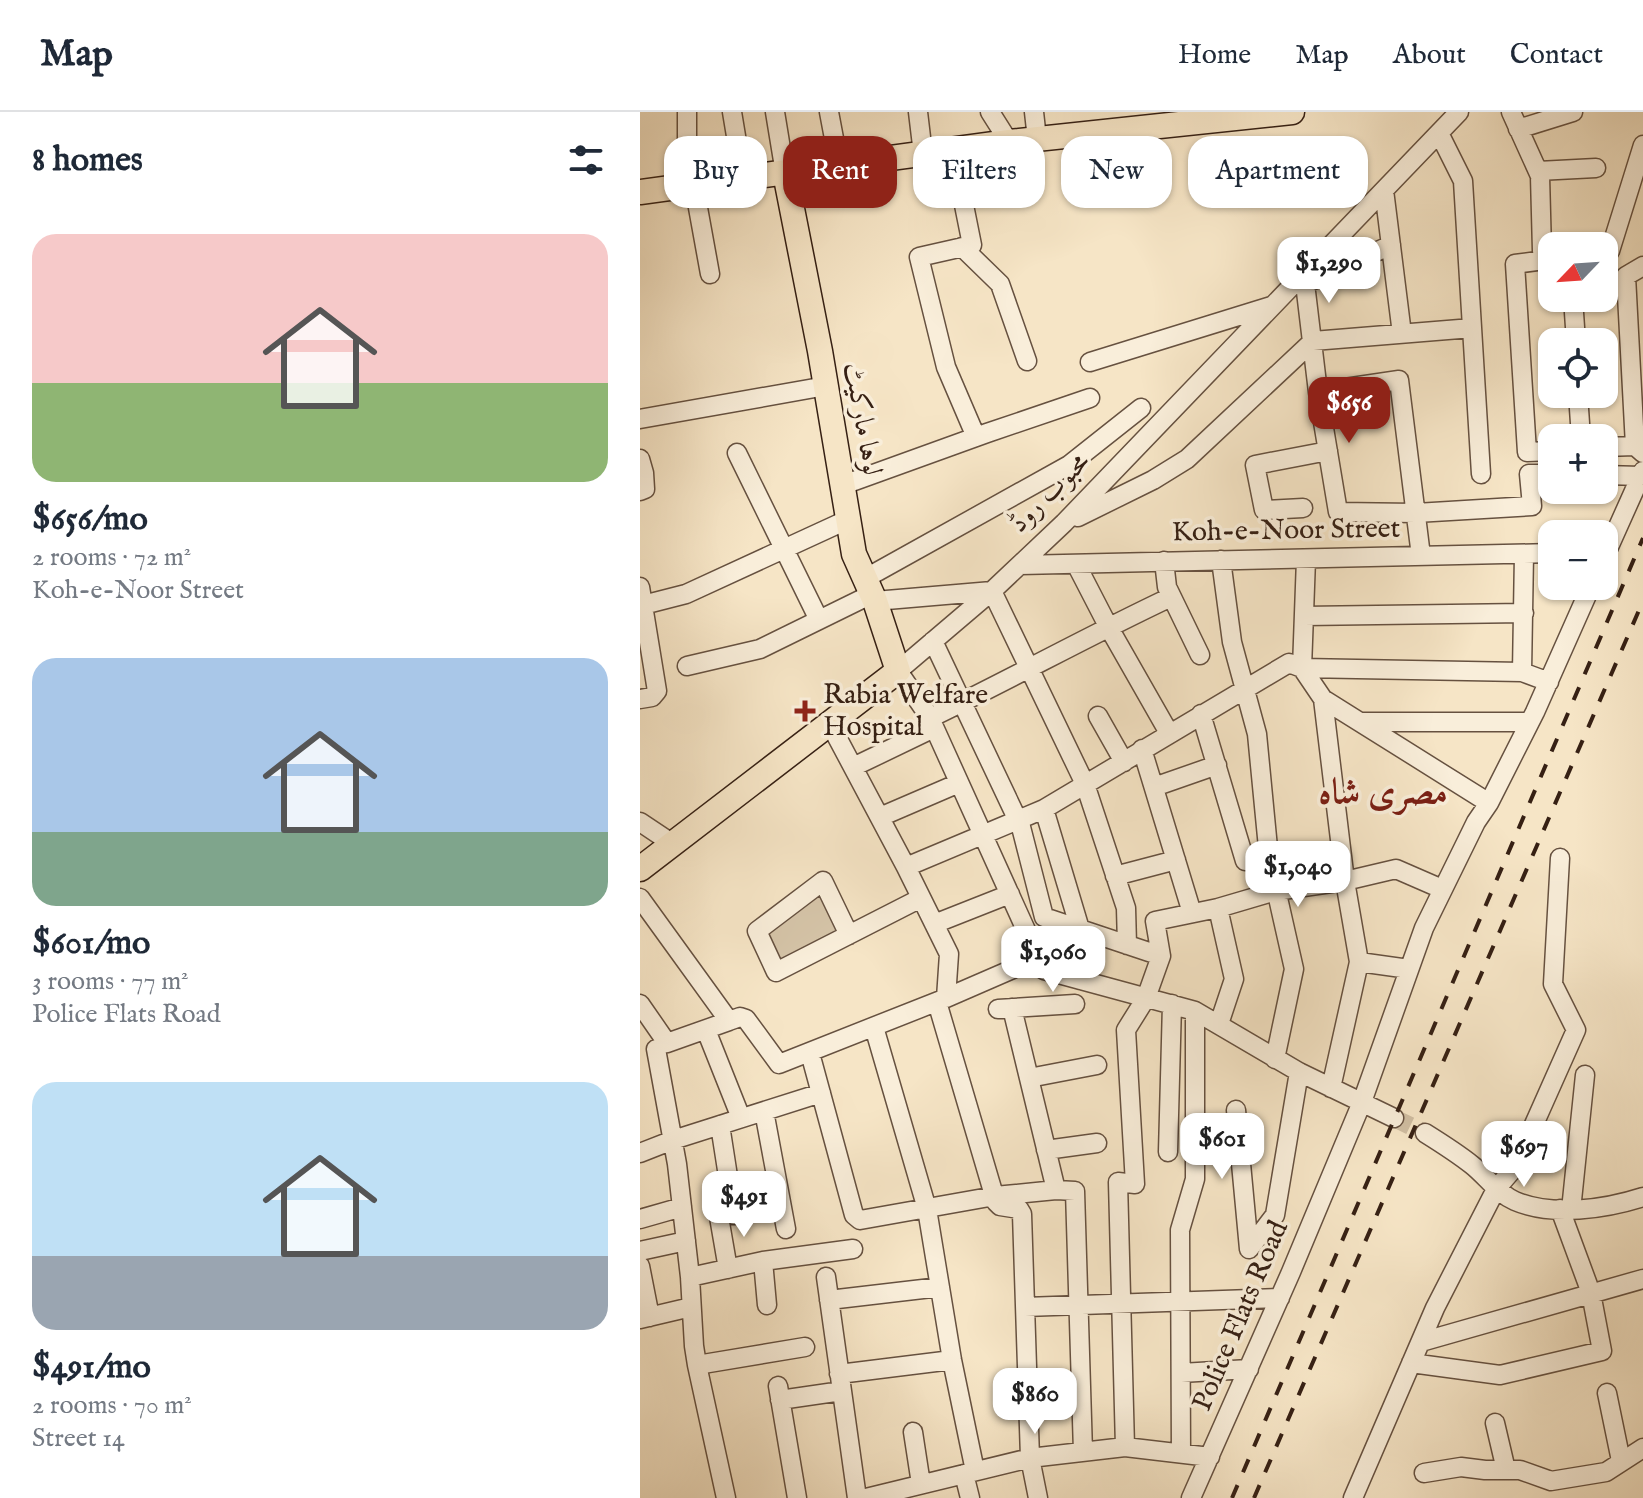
<!DOCTYPE html>
<meta charset="utf-8">
<style>
:root{--surface:#fff;--page:#f2f2f3;--text:#1f2937;--muted:#747a83;--line:#e0e1e3;--accent:#8f2418}
body{margin:0;font-family:"IM FELL English",Amiri,serif;background:var(--page);color:var(--text);height:100vh;display:flex;flex-direction:column;font-size:30px;white-space:nowrap}
*{box-sizing:border-box;margin:0}
p{font-size:26px;color:var(--muted)}
.icon{flex:none;width:44px;height:44px;fill:none;stroke:currentColor;stroke-width:2;stroke-linecap:round;stroke-linejoin:round}
.map{position:relative;flex:1;overflow:hidden}
.drawer{display:flex;flex-direction:column;background:var(--surface);width:640px}
.drawer>*{flex:none}
.hud{position:absolute;left:24px;top:24px;width:760px;height:72px;display:flex;gap:16px}
.needle{width:52px;rotate:245deg}
.controls{position:absolute;left:898px;top:120px;display:grid;gap:16px}
.controls a{display:grid;place-items:center;width:80px;height:80px;border-radius:16px;background:var(--surface);box-shadow:0 2px 6px #0004;font-size:40px}
.price{position:absolute;translate:-50% -68px;padding:0 18px;border-radius:16px;background:#fff;color:#222;font-size:26px;line-height:52px;filter:drop-shadow(0 2px 4px #0008)}
.price::after{content:'';position:absolute;left:50%;top:48px;width:24px;height:18px;margin-left:-12px;background:inherit;clip-path:polygon(0 0,100% 0,50% 100%)}
.price.current{background:var(--accent);color:#fff}
ul{padding:0;list-style:none}
li{display:grid;align-content:center;gap:16px;height:424px;padding:0 32px}
li span{display:grid;place-items:center;height:248px;border-radius:24px;color:#555}
li>.icon{margin-inline-start:auto}
span .icon{width:144px;height:144px;fill:#fffc;stroke-width:1}
li b{font-size:34px}
h2{display:flex;justify-content:space-between;align-items:center;height:96px;padding:0 32px;font-size:34px}
.pill{padding:0 28px;border-radius:24px;background:var(--surface);box-shadow:0 2px 6px #0004;font-size:28px;line-height:72px}
.pill.current{background:var(--accent);color:#fff}
header{display:flex;align-items:center;gap:48px;box-sizing:border-box;height:112px;padding:0 40px;background:var(--surface);border-bottom:2px solid var(--line)}
header strong{font-size:38px}
nav{display:flex;gap:44px;margin-inline-start:auto;font-size:28px}
main{display:flex;flex:1;min-height:0}
.map>svg:first-child{display:block}
</style>
<header>
<strong>Map</strong>
<nav><a>Home</a><a>Map</a><a>About</a><a>Contact</a></nav>
</header>
<main>
<section class="drawer">
<h2>8 homes<svg class="icon" aria-label="filters" viewBox="0 0 24 24"><path d="M4 7h16M4 17h16"/><circle cx="9" cy="7" r="2"/><circle cx="15" cy="17" r="2"/></svg></h2>
<ul>
<li><span style="background:linear-gradient(#f6c9c9 60%,#8fb573 0)"><svg class="icon" aria-label="home" viewBox="0 0 24 24"><path d="M3 11l9-7 9 7M6 9v11h12V9"/></svg></span><div><b>$656/mo</b><p>2 rooms · 72 m²</p><p>Koh-e-Noor Street</p></div></li>
<li><span style="background:linear-gradient(#a9c7e8 70%,#7fa58c 0)"><svg class="icon" aria-label="home" viewBox="0 0 24 24"><path d="M3 11l9-7 9 7M6 9v11h12V9"/></svg></span><div><b>$601/mo</b><p>3 rooms · 77 m²</p><p>Police Flats Road</p></div></li>
<li><span style="background:linear-gradient(#bfe0f5 70%,#9aa5b1 0)"><svg class="icon" aria-label="home" viewBox="0 0 24 24"><path d="M3 11l9-7 9 7M6 9v11h12V9"/></svg></span><div><b>$491/mo</b><p>2 rooms · 70 m²</p><p>Street 14</p></div></li>
</ul>
</section>
<div class="map">
<svg width="1003" height="1386" viewBox="0 0 1003 1386">
<rect width="100%" height="100%" fill="#f6e5c6"/>
<filter id="stains"><feTurbulence type="fractalNoise" baseFrequency=".0025" numOctaves="4"/><feColorMatrix values="0 0 0 0 .2 0 0 0 0 .09 0 0 0 0 .02 0 0 0 .5 -.17"/></filter>
<radialGradient id="worn" r=".72"><stop offset=".6" stop-color="#630" stop-opacity="0"/><stop offset="1" stop-color="#630" stop-opacity=".3"/></radialGradient>
<path fill="#d5c4a8" stroke="#86725e" stroke-width="2" d="M 183,769 L 209,823 L 136,860 L 117,819 Z"/>
<g fill="none" stroke-linecap="round" stroke-linejoin="round">
<path stroke="#d0bea2" stroke-width="18" stroke-dasharray="18 9" stroke-linecap="butt" d="M 754,1006 L 785,1021"/>
<defs>
<path id="minor" d="M 47,0 L 47,35 L 70,162
M 92,0 L 103,66
M 135,0 L 145,61
M 189,0 L 199,53
M 278,0 L 283,42
M 350,0 L 369,30
M 394,0 L 397,27
M 871,0 L 900,64 L 902,139
M 878,17 L 933,0
M 799,21 L 823,69 L 841,362
M 313,38 L 332,133 L 279,145 L 306,255 L 336,325
M 898,59 L 956,56
M 744,78 L 762,222
M 322,135 L 360,172 L 387,249
M 970,139 L 1003,33
M 912,147 L 875,152 L 887,340 L 912,339
M 664,163 L 678,280 L 698,400 L 776,401 L 892,394 L 889,362 L 912,362
M 665,172 L 751,133
M 933,186 L 936,230
M 450,250 L 631,194
M 678,280 L 759,268 L 781,444
M 938,282 L 941,326
M 0,307 L 186,274
M 995,334 L 986,164 L 1003,154
M 964,335 L 995,334 L 1003,341
M 97,341 L 179,508
M 0,347 L 4,361 L 5,377 L 0,379
M 964,363 L 1001,364
M 203,373 L 347,321 L 450,286
M 663,396 L 624,398 L 615,353 L 688,339
M 438,405 L 513,368 L 547,347 L 673,229 L 832,216
M 964,446 L 1003,359
M 666,447 L 662,556 L 683,587 L 705,769 L 719,850 L 691,976
M 524,449 L 527,475 L 560,543
M 436,452 L 468,514 L 529,621
M 380,453 L 912,441
M 226,466 L 429,353 L 501,296
M 0,475 L 17,579 L 12,585 L 0,587
M 235,489 L 352,479 L 445,672 L 486,796 L 487,833
M 3,493 L 46,482 L 209,407
M 664,504 L 884,501
M 293,529 L 381,715 L 404,805 L 521,844
M 47,554 L 120,537 L 232,482
M 882,560 L 884,442
M 683,587 L 849,691
M 561,602 L 605,749 L 629,746 L 617,622 L 592,530 L 581,448
M 458,604 L 484,650
M 290,606 C 371,567 450,523 531,485
M 720,610 L 890,610
M 190,612 L 266,755 L 309,842 L 306,886
M 502,637 L 552,801
M 213,655 L 294,616
M 514,675 L 577,653
M 404,697 L 440,817
M 240,705 L 319,671
M 0,710 L 33,732
M 629,746 L 654,857 L 635,947
M 266,755 L 404,697 L 649,551 L 662,556 L 882,560 L 909,570
M 475,764 L 536,748
M 0,786 L 89,909 L 100,905 L 106,907 L 139,952 L 306,886 L 398,846
M 578,796 L 594,867 L 579,912
M 294,812 L 370,782
M 209,823 L 183,769 L 117,819 L 136,860 L 281,786
M 719,850 L 769,857
M 440,868 L 458,823
M 297,890 L 356,1090 L 360,1094 L 379,1097 L 382,1102 L 390,1346 L 398,1386
M 0,892 L 27,931 L 89,909
M 372,896 L 416,1078
M 358,897 L 435,892
M 234,915 L 287,1097 L 312,1248 L 335,1359
M 66,918 L 101,1006
M 16,937 L 37,1052 L 50,1165 L 54,1234 L 57,1253 L 165,1235
M 170,941 L 214,1103 L 220,1108 L 355,1084 L 416,1078 L 435,1079 L 443,1340
M 389,966 L 457,953
M 596,998 L 609,1137
M 124,999 L 146,1117
M 754,1006 L 659,960 L 555,899 L 404,858 L 290,606 L 258,559 L 352,479 L 424,411 L 819,0
M 80,1013 L 94,1103
M 785,1021 C 801,1031 817,1041 832,1053 C 846,1064 857,1081 875,1089 C 912,1105 966,1097 1003,1085
M 406,1038 L 457,1031
M 528,1040 L 532,892
M 0,1041 L 33,1028 L 181,981
M 931,1098 L 945,963
M 79,1105 L 88,1157
M 0,1107 L 42,1095
M 609,1137 L 635,1103 L 659,960
M 0,1139 L 46,1129
M 123,1149 L 127,1193
M 0,1154 L 10,1205
M 50,1165 L 123,1149 L 213,1137
M 186,1165 L 217,1386
M 189,1188 L 300,1175
M 385,1195 L 640,1186
M 0,1207 L 51,1195
M 781,1230 L 1003,1167
M 771,1251 L 860,1263 L 962,1239 L 951,1181 L 920,1097
M 57,1253 L 86,1386
M 541,1261 L 609,1257
M 199,1262 L 312,1248
M 138,1274 L 157,1386
M 967,1281 L 981,1349
M 140,1288 L 202,1279
M 855,1311 L 866,1358
M 273,1320 L 281,1372
M 485,1335 L 478,1070 L 495,1072 L 486,918 L 506,886 L 521,844 L 515,809 L 578,796 L 636,779 L 705,769 L 756,757 L 802,777
M 541,1341 L 540,1118 L 555,1067 L 555,899
M 784,1361 L 821,1355 L 845,1358 L 880,1358 L 911,1369 L 966,1360 L 1003,1336
M 324,1362 L 330,1386
M 226,1386 L 390,1346 L 485,1335 L 570,1345
M 551,1386 L 651,1160 L 722,990 L 784,816 L 836,710 L 849,691 L 895,600 L 951,474
M 713,1386 L 795,1196 L 856,1077 L 875,1055 L 936,918 L 913,872 L 920,746"/>
<path id="major" d="M 0,80 L 369,30 L 652,0
M 0,757 L 258,559 L 235,489 L 214,442 L 180,239 L 145,61"/>
</defs>
<use href="#minor" stroke="#665140" stroke-width="21"/>
<use href="#major" stroke="#362014" stroke-width="27"/>
<use href="#minor" stroke="#f9eeda" stroke-width="18"/>
<use href="#major" stroke="#f6e5c6" stroke-width="24"/>
<path stroke="#362014" stroke-width="4" stroke-dasharray="14 14" stroke-linecap="butt" d="M 592,1386 L 1003,426
M 614,1386 L 1003,489"/>
</g>
<path fill="#8f2418" stroke="#f9eeda" stroke-width="3" d="M161 587h8v8h8v8h-8v8h-8v-8h-8v-8h8z"/>
<g text-anchor="middle" dominant-baseline="central" stroke-width="7" stroke-linejoin="round" paint-order="stroke">
<g font-size="28" fill="#362014" stroke="#f9eeda">
<text transform="translate(222 307) rotate(80)">لوہا مارکیٹ</text>
<text transform="translate(410 381) rotate(-45)">محبوب روڈ</text>
<text transform="translate(646 419) rotate(-1)">Koh-e-Noor Street</text>
<text transform="translate(601 1204) rotate(-67)">Police Flats Road</text>
</g>
<g font-size="28" fill="#362014" stroke="#f9eeda" text-anchor="start">
<text x="183" y="583">Rabia Welfare<tspan x="183" dy="32">Hospital</tspan></text>
</g>
<g font-size="36" font-weight="bold" fill="#7a1f14" stroke="#f9eeda">
<text x="743" y="681">مصری شاہ</text>
</g>
</g>
<rect width="100%" height="100%" filter="url(#stains)"/>
<rect width="100%" height="100%" fill="url(#worn)"/>
</svg>
<div class="controls">
<a><svg class="needle" viewBox="-14 -14 28 28"><path d="M0-13l5 13h-10z" fill="#e53935"/><path d="M0 13l5-13h-10z" fill="#747a83"/></svg></a>
<a><svg class="icon" aria-label="locate" viewBox="0 0 24 24"><circle cx="12" cy="12" r="6"/><path d="M12 2v4M12 18v4M2 12h4M18 12h4"/></svg></a>
<a>+</a>
<a>−</a>
</div>
<b class="price" style="left:689px;top:193px">$1,290</b>
<b class="price current" style="left:709px;top:333px">$656</b>
<b class="price" style="left:658px;top:797px">$1,040</b>
<b class="price" style="left:413px;top:882px">$1,060</b>
<b class="price" style="left:582px;top:1069px">$601</b>
<b class="price" style="left:884px;top:1077px">$697</b>
<b class="price" style="left:104px;top:1127px">$491</b>
<b class="price" style="left:395px;top:1324px">$860</b>
<div class="hud">
<a class="pill">Buy</a>
<a class="pill current">Rent</a>
<a class="pill">Filters</a>
<a class="pill">New</a>
<a class="pill">Apartment</a>
</div>
</div>
</main>
